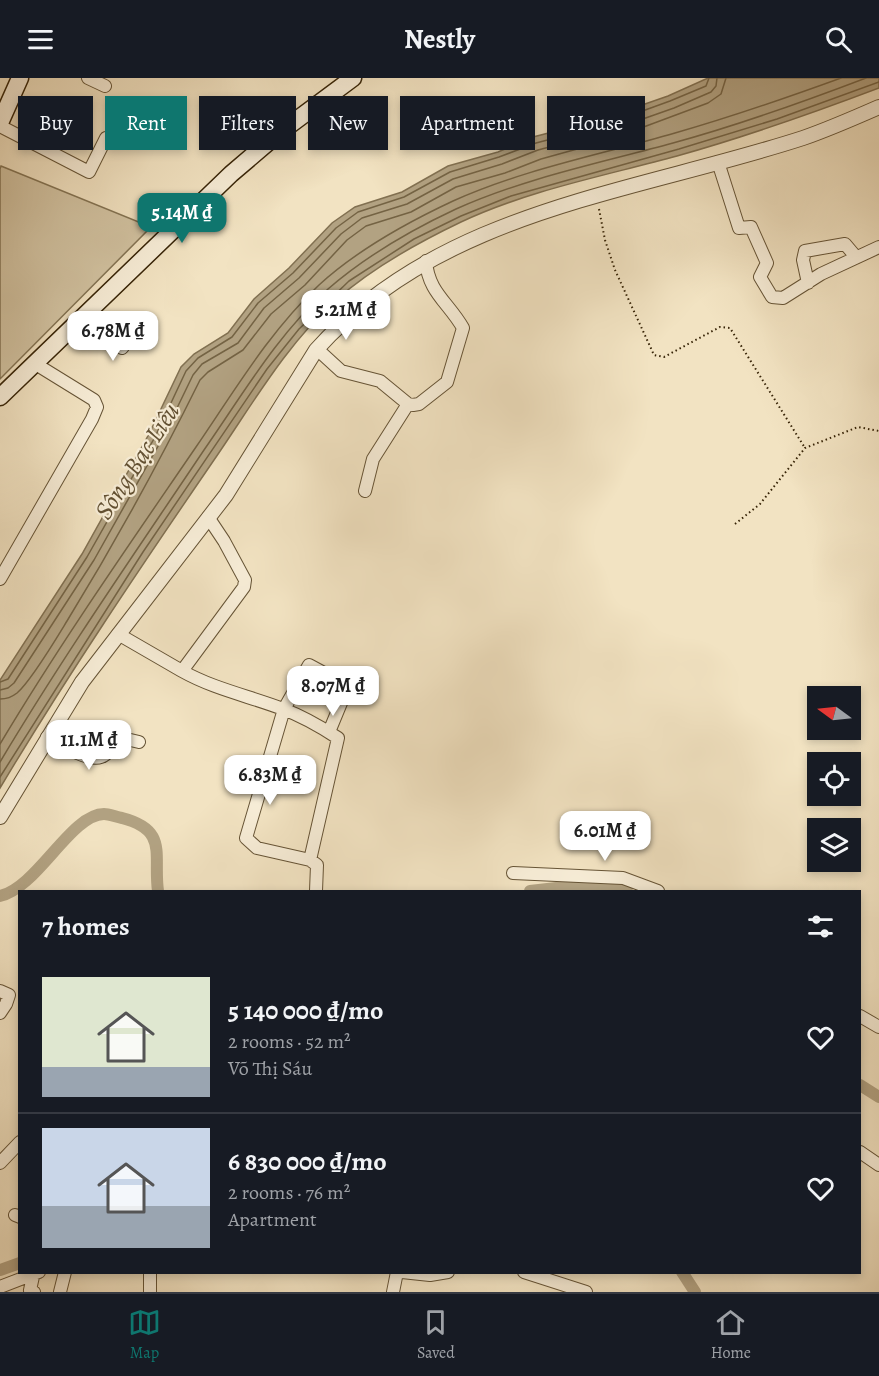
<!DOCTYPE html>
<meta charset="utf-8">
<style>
:root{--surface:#171b24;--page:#20242c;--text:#f1f3f6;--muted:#9ea1a6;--line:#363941;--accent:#0f766e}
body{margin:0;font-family:Alegreya,serif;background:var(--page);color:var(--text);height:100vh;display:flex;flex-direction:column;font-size:22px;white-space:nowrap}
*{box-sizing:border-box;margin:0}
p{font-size:20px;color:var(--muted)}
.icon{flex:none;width:33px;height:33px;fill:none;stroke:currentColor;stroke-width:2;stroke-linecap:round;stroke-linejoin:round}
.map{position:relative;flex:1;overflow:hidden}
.panel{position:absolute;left:18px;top:812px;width:843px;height:384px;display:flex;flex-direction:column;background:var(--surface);border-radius:0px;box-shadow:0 3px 9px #0003}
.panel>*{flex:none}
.banner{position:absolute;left:18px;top:18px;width:843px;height:54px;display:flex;gap:12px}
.needle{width:39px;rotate:285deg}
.controls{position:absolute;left:807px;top:608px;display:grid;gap:12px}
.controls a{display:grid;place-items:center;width:54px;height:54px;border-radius:0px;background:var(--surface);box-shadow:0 3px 9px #0003;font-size:30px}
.price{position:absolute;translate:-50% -51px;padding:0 14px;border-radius:12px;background:#fff;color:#222;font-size:20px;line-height:39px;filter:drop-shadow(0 2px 3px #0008)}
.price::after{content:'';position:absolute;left:50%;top:36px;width:18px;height:14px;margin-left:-9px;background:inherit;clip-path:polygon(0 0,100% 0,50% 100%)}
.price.current{background:var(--accent);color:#fff}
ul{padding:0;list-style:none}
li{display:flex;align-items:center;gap:18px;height:150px;padding:0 24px}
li+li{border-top:2px solid var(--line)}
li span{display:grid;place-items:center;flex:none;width:168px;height:120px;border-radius:0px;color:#555}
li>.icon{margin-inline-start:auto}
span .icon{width:72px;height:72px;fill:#fffc;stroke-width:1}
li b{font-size:26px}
h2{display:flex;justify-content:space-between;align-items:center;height:72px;padding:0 24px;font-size:26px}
.pill{padding:0 21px;border-radius:0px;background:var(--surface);box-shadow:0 3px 9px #0003;font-size:21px;line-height:54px}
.pill.current{background:var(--accent);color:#fff}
header{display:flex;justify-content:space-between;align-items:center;height:78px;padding:0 24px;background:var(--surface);font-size:27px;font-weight:700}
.tab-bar{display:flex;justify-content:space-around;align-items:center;height:84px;border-top:2px solid var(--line);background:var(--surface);font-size:16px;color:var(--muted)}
.tab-bar a{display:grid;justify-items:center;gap:3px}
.tab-bar .current{color:var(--accent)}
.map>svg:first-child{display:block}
</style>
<header><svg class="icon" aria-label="menu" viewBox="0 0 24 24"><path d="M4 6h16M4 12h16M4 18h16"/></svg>Nestly<svg class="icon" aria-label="search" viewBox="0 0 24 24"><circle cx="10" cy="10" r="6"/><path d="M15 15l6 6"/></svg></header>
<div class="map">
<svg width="879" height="1214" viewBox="0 0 879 1214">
<rect width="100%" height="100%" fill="#f2e3c2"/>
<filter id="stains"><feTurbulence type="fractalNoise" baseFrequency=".00333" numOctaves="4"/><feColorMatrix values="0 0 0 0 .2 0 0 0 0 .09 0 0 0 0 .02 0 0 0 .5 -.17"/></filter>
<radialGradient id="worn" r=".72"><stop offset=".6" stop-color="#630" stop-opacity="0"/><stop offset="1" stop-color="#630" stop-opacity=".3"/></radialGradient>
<path fill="#d2c3a2" stroke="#847454" stroke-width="1.5" d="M 1,88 L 151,149 L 0,301 L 0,91 Z"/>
<path fill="#b2a282" stroke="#817051" stroke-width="1.5" d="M 708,0 L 879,0 L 879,10 C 813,35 745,59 677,78 C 604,98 529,112 461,144 C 417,165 372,190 336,222 C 285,268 252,327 214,382 C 140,490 67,598 0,710 L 0,602 L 82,476 L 149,356 L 181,289 L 194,276 L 228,255 L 254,221 L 289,190 L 332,145 L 355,129 L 402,114 L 448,88 L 498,74 L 533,59 L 599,42 L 668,18 Z"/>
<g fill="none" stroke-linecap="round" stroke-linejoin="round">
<path stroke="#746344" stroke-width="1.5" d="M 0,604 L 8,601 L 87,479 L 155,359 L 186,293 L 198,280 L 232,259 L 258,225 L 293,195 L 336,150 L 358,134 L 404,119 L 450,94 L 499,79 L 536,65 L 601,48 L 670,23 L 706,8 L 709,0
M 0,612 L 8,610 L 14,605 L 94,482 L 161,363 L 193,297 L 202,286 L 238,265 L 264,230 L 299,200 L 341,156 L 362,140 L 407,126 L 453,101 L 502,86 L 538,72 L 603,55 L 674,30 L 711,14 L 716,8 L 717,0
M 0,621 C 6,621 12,619 17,615 C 31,603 56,561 67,543 C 115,465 159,385 200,302 L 208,294 L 243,272 L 271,236 L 305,207 L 347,162 L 366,148 L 411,134 L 456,109 L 505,95 L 541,81 L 606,63 L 708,25 L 721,16 L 726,0
M 0,666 C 61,564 129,467 196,369 C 235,312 269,254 319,207 C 357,172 406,145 453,123 C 524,91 600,77 675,55 C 731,39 786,20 841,0
M 0,684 C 64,577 135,475 204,372 C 243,316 277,257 328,211 C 366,178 411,152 456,131 C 525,100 600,85 673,65 C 739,47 803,24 866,0
M 0,699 L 143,474 L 267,291 L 299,251 L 349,203 L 414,161 L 461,138 L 511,118 L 679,71 L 777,41 L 879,4"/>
<path stroke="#b2a282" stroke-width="12" d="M 530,813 L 591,806 L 627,813
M 0,818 C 37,810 71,736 104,736 C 109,736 116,739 122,740 C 169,752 153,777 158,813
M 860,1007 L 879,1019
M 0,1192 L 20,1185
M 682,1194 L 695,1214"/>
<defs>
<path id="minor" d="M 88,0 L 105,8
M 0,48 L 89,94 L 106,60
M 718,84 L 739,150 L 751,149 L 767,185 L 760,199 L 772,219 L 783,220 L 821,196 L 879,169
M 808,205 L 803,182 L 805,173 L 845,166 L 856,179
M 78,243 L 122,270 L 139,248
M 317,271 L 341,293 L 380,303 L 408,326 L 413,327 L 419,326 L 447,304 L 463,250 C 449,225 428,214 426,183
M 365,413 L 373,381 L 408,326
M 0,501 L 92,341 L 97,329 L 94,322 L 34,285
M 118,556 L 182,593 L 244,509 L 245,502 L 224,463 L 208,439
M 182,593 C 214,611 249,618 283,631 C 302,638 321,649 338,660 L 310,782
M 47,659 C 59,666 88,684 101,679 C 109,677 114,665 122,660 L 139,664
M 513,795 L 623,800 L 658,813
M 316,813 L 317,787 L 310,782 L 257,770 L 246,760 L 284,631 L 309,587 L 348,608 L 329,654
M 0,913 L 9,917 L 6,926 L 0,935
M 860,938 L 879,949
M 860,1074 L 879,1087
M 0,1085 L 20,1064
M 15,1137 L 20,1139
M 402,1194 L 430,1197 L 448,1194
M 524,1194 L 586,1214
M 0,1209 L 39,1194
M 34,1214 L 30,1212 L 34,1194
M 60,1214 L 65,1194
M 150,1214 L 150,1194
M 393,1214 L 397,1194"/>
<path id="tertiary" d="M 0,739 L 82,604 L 226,417 L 316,272 C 441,132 634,115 803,60 C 829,51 854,40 879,29"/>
<path id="secondary" d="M 0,45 L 20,0
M 0,319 L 231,96 L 279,55 L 353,0"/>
</defs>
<use href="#minor" stroke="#665436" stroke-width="14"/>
<use href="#tertiary" stroke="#665436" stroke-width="16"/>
<use href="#secondary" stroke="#372407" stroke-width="19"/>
<path stroke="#372407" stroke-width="2" stroke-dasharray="1.5 3" stroke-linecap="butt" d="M 599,131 L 605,162 L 615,192 L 654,277 L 664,279 L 720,249 L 730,250 L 805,370
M 735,446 L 760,426 L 805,370 L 858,349 L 879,353"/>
<use href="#minor" stroke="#f7edd7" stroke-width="12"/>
<use href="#tertiary" stroke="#f7edd7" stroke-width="14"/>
<use href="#secondary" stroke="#f7edd7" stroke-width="16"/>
</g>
<g text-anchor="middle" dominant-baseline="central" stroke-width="4.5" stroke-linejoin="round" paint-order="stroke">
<g font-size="26" font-style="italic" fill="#625032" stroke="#f7edd7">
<text transform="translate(137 383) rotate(-57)">Sông Bạc Liêu</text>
</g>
</g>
<rect width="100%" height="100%" filter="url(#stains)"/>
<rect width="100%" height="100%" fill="url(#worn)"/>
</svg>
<div class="controls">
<a><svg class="needle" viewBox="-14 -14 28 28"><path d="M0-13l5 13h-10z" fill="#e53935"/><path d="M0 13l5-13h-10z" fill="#9ea1a6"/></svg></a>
<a><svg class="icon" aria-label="locate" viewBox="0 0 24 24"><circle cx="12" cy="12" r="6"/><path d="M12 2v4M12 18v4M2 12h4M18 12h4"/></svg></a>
<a><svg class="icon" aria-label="layers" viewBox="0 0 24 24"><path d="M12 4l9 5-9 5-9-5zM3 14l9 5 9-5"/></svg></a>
</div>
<b class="price current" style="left:182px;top:166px">5.14M ₫</b>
<b class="price" style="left:346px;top:263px">5.21M ₫</b>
<b class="price" style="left:113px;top:284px">6.78M ₫</b>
<b class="price" style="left:333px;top:639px">8.07M ₫</b>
<b class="price" style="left:89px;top:693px">11.1M ₫</b>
<b class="price" style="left:270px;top:728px">6.83M ₫</b>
<b class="price" style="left:605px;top:784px">6.01M ₫</b>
<div class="banner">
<a class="pill">Buy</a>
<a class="pill current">Rent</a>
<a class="pill">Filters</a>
<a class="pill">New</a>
<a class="pill">Apartment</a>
<a class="pill">House</a>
</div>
<section class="panel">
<h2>7 homes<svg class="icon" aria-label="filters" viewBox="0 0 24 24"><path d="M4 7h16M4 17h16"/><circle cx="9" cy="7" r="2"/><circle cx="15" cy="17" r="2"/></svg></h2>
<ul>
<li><span style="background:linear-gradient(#dfe7d0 75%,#9aa5b1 0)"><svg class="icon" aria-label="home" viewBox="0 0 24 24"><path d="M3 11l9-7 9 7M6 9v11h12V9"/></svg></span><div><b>5 140 000 ₫/mo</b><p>2 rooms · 52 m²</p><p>Võ Thị Sáu</p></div><svg class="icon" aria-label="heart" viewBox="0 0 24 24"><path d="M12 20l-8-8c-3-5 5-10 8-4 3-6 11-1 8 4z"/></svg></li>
<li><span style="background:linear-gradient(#c9d6e8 65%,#9aa5b1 0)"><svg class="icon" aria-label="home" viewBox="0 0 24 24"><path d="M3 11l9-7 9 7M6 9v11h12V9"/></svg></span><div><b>6 830 000 ₫/mo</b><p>2 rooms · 76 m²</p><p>Apartment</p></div><svg class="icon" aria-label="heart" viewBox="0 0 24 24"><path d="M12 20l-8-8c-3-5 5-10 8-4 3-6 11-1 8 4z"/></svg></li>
</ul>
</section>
</div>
<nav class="tab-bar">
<a class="current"><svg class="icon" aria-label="map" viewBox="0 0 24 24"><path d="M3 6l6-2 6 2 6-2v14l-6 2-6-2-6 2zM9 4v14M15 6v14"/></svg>Map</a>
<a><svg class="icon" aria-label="saved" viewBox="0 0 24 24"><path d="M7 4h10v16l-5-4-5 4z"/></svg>Saved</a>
<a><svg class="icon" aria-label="home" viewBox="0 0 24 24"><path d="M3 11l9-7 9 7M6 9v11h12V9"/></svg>Home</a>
</nav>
